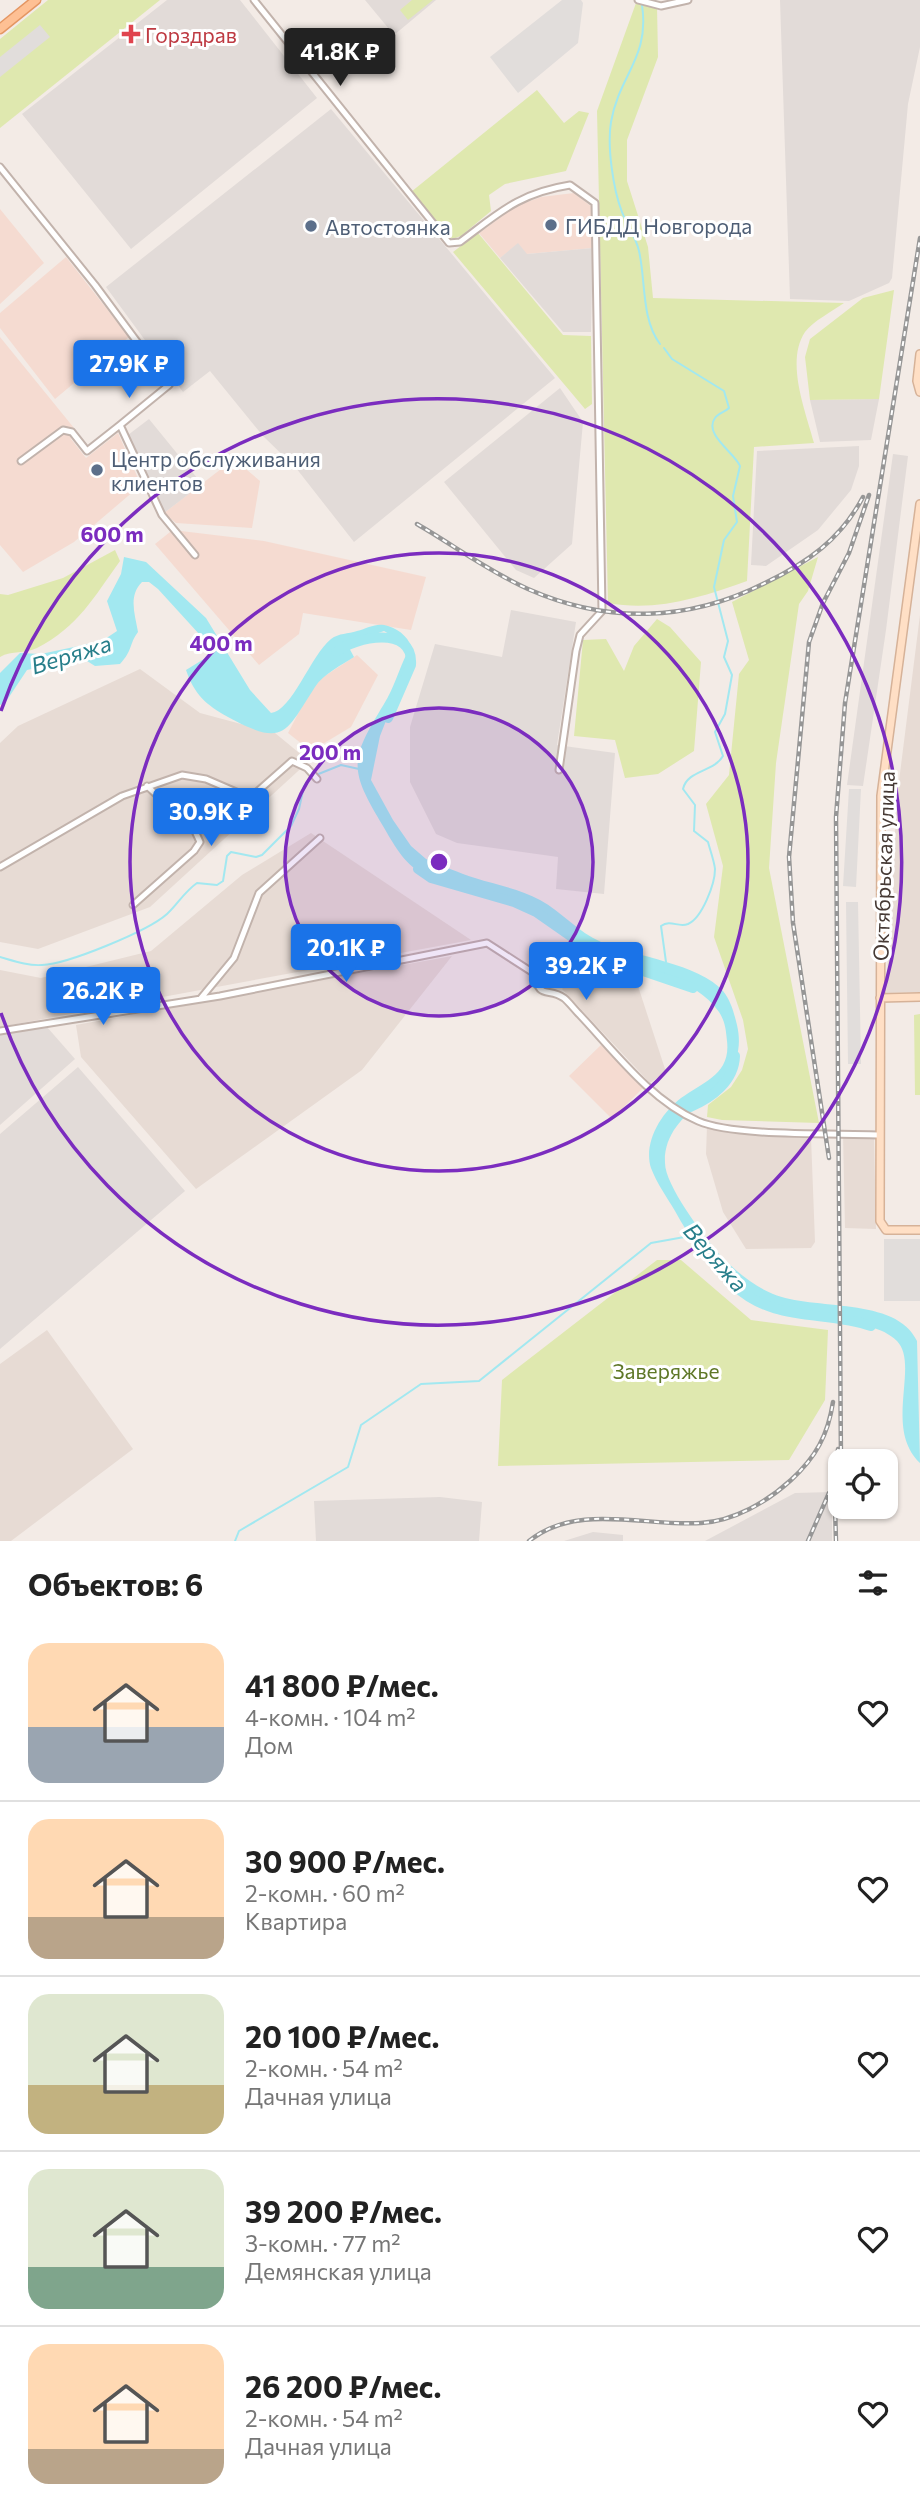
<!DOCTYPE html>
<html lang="ru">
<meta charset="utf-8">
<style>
:root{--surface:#fff;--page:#f2f2f2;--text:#222;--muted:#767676;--line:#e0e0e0;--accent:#1a73e8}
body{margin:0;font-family:Commissioner,sans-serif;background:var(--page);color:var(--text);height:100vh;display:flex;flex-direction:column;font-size:26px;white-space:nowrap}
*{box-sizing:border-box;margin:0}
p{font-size:23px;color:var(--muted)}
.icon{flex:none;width:38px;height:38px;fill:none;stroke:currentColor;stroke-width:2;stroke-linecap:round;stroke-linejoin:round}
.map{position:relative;height:1541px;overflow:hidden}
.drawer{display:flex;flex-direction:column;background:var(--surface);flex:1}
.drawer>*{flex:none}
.controls{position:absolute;left:828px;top:1449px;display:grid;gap:14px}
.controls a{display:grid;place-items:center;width:70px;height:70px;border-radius:14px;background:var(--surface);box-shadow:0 2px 5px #0004;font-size:35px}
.price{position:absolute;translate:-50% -60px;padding:0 16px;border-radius:7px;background:var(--accent);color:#fff;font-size:23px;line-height:46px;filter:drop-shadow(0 2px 4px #0008)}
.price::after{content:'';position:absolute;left:50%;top:42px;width:21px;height:16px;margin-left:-10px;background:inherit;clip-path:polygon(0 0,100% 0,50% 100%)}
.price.active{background:#222;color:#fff}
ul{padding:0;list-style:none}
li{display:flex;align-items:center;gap:21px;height:175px;padding:0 28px}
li+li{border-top:2px solid var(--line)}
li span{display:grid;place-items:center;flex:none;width:196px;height:140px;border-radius:21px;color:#555}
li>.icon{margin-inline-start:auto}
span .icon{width:84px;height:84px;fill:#fffc;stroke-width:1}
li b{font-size:30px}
h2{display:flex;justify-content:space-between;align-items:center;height:84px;padding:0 28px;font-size:30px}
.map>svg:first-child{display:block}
</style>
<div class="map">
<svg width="920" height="1541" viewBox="0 0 920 1541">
<rect width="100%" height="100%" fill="#f3ebe6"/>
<path fill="#e7dbd4" d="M 920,615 L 920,992 L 886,993 L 897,797 Z
M 140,669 L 200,713 L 275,733 L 309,761 L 150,907 L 38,949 L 0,942 L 0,743 L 18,726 Z
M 311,833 L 471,940 L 0,1027 L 0,970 L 41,978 L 151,951 L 242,875 Z
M 452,956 L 362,1070 L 196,1189 L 81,1057 L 76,1025 Z
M 583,966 L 638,986 L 666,1072 L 650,1083 L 562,989 Z
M 707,1126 L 811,1137 L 815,1242 L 811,1248 L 746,1249 L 723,1212 L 706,1154 Z
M 843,1133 L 874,1134 L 876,1229 L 845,1228 Z
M 47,1330 L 133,1449 L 11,1541 L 0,1541 L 0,1364 Z"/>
<path fill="#f5dbd1" d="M 574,193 L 592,207 L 593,248 L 526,254 L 518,244 L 500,258 L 479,233 L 516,206 L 541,197 Z
M 0,209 L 44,263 L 0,304 Z
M 66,257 L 129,337 L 55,399 L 0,328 L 0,313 Z
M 0,337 L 74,428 L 71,439 L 86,458 L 118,433 L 141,485 L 74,542 L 23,572 L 0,545 Z
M 234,459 L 260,481 L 252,528 L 176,523 L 164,513 Z
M 181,531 L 264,541 L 426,577 L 411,630 L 303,613 L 299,634 L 259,665 L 155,544 L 170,532 Z
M 357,655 L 378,675 L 351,727 L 311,751 L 288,733 L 314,683 Z
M 601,1045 L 644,1087 L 612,1119 L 569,1076 Z"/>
<path fill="#e2dbd8" d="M 167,0 L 240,0 L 317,98 L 131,249 L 22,114 Z
M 365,0 L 436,0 L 394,35 Z
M 780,0 L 920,0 L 920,47 L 908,104 L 892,278 L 889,283 L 849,301 L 790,299 Z
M 331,109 L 555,378 L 354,542 L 296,468 L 263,436 L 210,371 L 183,392 L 106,287 Z
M 518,243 L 527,254 L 593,248 L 591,332 L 563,332 L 500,258 Z
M 560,388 L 583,422 L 572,544 L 534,578 L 516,570 L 444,482 Z
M 879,399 L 871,440 L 820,442 L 810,400 Z
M 149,419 L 202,484 L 164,513 L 128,435 Z
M 859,446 L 859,466 L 851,490 L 818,530 L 766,566 L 751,565 L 757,451 Z
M 893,454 L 908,456 L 886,630 L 863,786 L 847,785 Z
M 511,610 L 576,622 L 557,745 L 615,753 L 604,894 L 556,889 L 558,857 L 457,843 L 436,834 L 410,782 L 410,727 L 435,644 L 502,657 Z
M 47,1027 L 75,1059 L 0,1125 L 0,1034 Z
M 78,1067 L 185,1191 L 0,1349 L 0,1134 Z
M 832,1492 L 832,1541 L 705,1541 L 795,1493 Z
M 440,1497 L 482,1502 L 479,1541 L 316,1541 L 314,1501 Z
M 593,1532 L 623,1535 L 623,1541 L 564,1541 Z"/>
<path fill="#dfe8af" d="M 48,0 L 160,0 L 0,128 L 0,39 Z
M 412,0 L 433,0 L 408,20 L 400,10 Z
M 636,3 L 657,6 L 658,57 L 627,140 L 627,181 L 648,247 L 653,298 L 844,303 C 833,311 813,321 805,332 C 785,362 806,412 814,443 L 754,447 L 747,581 C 702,597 657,612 608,603 L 597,111 Z
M 537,90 L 564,123 L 579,111 L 589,113 L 566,171 L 505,184 L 489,195 L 491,211 L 461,236 L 452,239 L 447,236 L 411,192 Z
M 478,233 L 563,335 L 591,336 L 592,404 L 585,409 L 453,252 Z
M 894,290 L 879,399 L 810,400 L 805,357 L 810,339 L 863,298 Z
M 115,550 L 120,561 C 94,597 78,627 37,648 C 25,654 12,650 0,657 L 0,594 L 8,595 L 63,578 Z
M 818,557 L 808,591 L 799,604 L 776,763 L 769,868 L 819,1123 L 722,1120 L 707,1117 L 708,1105 L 731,1087 L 742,1070 L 748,1049 L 743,1020 L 714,937 L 723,866 L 706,804 L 729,775 L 739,674 L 749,660 L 732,602 Z
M 657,619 L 670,627 L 701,662 L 694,751 L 658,774 L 625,778 L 615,740 L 574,736 L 583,640 L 606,639 L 624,671 L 634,646 Z
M 920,1014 L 920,1095 L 915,1095 L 914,1015 Z
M 657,1260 L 681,1260 L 751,1320 L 828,1330 L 825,1400 L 789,1460 L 498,1466 L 502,1380 Z"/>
<path fill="#e1dddb" d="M 562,0 L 581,0 L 583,3 L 578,43 L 518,93 L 490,57 Z
M 40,25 L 50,37 L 0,77 L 0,57 Z
M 849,789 L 861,789 L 856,887 L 843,886 Z
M 846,902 L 858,902 L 861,1064 L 848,1064 Z
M 884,1239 L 920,1239 L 920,1301 L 884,1301 Z"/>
<path fill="#a2e8f0" d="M 124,557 L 146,562 L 206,618 L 250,690 L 271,713 C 292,711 311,655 331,639 C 339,633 348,634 357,631 C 368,628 377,622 388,626 C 401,630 410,639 413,652 L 380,736 L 371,780 L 393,820 L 411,846 L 426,859 C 442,865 458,873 475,878 C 497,885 520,889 540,900 C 562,912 578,932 601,942 C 633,956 700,964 723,991 C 731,1001 734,1013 737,1025 C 753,1095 663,1101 665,1163 C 665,1185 703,1235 718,1253 C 733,1269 753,1286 773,1294 C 813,1311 896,1296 917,1341 L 920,1463 C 883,1428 920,1365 897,1341 C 881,1326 861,1325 840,1321 C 750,1303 722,1295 675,1211 C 667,1197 657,1184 651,1168 C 643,1143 661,1113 681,1098 C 703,1082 731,1074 727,1041 C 726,1030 725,1021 719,1012 C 695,977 641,969 604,957 C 572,946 557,920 528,905 C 498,890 455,890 422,873 C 404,864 393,843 383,826 C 348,768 350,760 384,704 C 394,688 399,669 407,653 L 403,642 L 384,631 L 347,644 L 354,657 C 342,665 323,674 315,687 C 285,733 285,748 228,717 C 206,705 194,694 186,670 L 212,654 L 210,646 L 158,589 L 149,582 L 142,582 C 128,596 135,614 138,632 C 129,644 133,650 120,664 L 95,666 L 87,661 L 64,662 L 27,670 L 5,703 L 0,705 L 0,673 L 20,653 L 41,654 L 102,641 L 117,631 L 107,601 L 121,574 Z"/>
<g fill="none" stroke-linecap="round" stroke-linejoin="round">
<path stroke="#a2e8f0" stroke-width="2" d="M 642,5 C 650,58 619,75 611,122 C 607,146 613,189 622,212 C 627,225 636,237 639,251 C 646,281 641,319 660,344
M 664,348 L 672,359 L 724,391 L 729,408 C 725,412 718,413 715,418 C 703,434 735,453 740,466 L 733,496 L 737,522 L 724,540 L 714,587 L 728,641 L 724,657 L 732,675 L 725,714 L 715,732 L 723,756 C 714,772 687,770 683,789 L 695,805 L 694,831 L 708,842 C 710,850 714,860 715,869 C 715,884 702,918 688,924 C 678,928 671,919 661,926 L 666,962
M 0,957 C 14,961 28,966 42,965 C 68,964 148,931 167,914 C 178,904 184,892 197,883 L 217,885 L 223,881 L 227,856 L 231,852 L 256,857 L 262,855 L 291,826 L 299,809 L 304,786 L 311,777 L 341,765 L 359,769
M 235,1541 L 239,1531 L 348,1467 L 361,1425 L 421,1384 L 479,1381 L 651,1243 L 690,1236"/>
<path stroke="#a2e8f0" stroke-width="10" d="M 336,652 C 355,637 414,624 411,665 L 388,718
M 418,869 L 431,878 L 514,902 L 536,912 L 599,956 L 693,988
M 690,1107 C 712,1098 734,1081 735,1056
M 734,1285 C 774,1323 824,1310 871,1326"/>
<defs>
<path id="street" d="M 254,0 L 449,243 L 460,242 C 499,213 519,193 570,185 L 595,203 L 602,611 L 580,635 L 576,651 L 559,770
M 638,0 L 661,6 L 688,0
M 0,167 L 95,285 L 169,385 L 120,425 L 162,515 L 195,555
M 21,461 L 63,430 L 72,432 L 87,451 L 120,425
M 0,867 L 122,796 L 182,775 L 206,779 L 250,798 L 292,761 L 307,768 L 317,779
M 133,905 L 194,851 L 200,842 L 194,829 L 147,786
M 201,998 L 234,958 L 259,893 L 320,838
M 0,1031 L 220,996 L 487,943 L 535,974 C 538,1000 549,987 564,998 C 569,1002 574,1009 579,1014 C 614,1051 650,1100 698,1121 C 734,1137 837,1133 880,1135"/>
<path id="secondary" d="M 920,354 L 917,381 L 920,392
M 920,504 L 881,796 L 880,1221 L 886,1230 L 920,1230
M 880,998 L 920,997"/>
<path id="primary" d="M 0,29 L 36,0"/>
</defs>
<use href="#street" stroke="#c2b3ac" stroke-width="9"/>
<use href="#secondary" stroke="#d6b298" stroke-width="10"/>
<use href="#primary" stroke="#e49663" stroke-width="11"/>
<use href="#street" stroke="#fff" stroke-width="5"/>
<use href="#secondary" stroke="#ffdfc5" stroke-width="7"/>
<use href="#primary" stroke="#fec094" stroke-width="8"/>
<defs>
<path id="rail" d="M 417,524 C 453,545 490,572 528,589 C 607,624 688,622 765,583 C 807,563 841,539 863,497
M 829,1158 L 793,923 L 789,857 L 809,642 L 823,603 L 849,553 L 869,495
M 841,1461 L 836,817 L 845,703 L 920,238
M 529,1541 C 578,1502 645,1527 701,1523 C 734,1521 767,1502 791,1480 C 816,1457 828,1435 833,1402
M 808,1541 L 829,1493
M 836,1541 L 834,1473 L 838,1449"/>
</defs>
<use href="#rail" stroke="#969696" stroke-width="4.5"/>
<use href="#rail" stroke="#fff" stroke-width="2" stroke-dasharray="5" stroke-linecap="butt"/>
</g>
<circle cx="439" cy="862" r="154" fill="#7b2cbf" fill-opacity=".12"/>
<g fill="none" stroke="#7b2cbf" stroke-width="3.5">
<circle cx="439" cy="862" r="154"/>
<circle cx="439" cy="862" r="309"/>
<path d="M1 711A463 463 0 1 1 1 1013"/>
</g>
<path fill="#e0444e" stroke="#fff" stroke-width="2.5" d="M127.5 23.5h7v7h7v7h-7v7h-7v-7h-7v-7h7z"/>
<g fill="#5c6f8a" stroke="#fff" stroke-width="2.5">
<circle cx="551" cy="225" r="7"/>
<circle cx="311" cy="226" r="7"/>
<circle cx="97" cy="470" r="7"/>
</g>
<g text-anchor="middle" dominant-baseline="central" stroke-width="6" stroke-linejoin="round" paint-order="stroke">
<g font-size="21" fill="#be3a42" stroke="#fff" text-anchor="start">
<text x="145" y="34">Горздрав</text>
</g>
<g font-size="21" fill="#4e5e75" stroke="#fff" text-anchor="start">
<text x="565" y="225">ГИБДД Новгорода</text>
<text x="325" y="226">Автостоянка</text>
<text x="111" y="458">Центр обслуживания<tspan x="111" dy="24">клиентов</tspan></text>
</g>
<g font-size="21" fill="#463a35" stroke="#fff">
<text transform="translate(883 866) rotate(-88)">Октябрьская улица</text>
</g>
<g font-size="21" fill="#5f7828" stroke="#fff">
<text x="666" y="1370">Заверяжье</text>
</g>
<g font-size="23" font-style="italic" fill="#277e8a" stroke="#fff">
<text transform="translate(71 654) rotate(-17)">Веряжа</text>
<text transform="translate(716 1257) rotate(49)">Веряжа</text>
</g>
</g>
<circle cx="439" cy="862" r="10" fill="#7b2cbf" stroke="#fff" stroke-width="3.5"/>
<g font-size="21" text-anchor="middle" font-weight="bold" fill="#7b2cbf" stroke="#fff" stroke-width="6" stroke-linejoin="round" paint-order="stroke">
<text x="112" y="542">600 m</text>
<text x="221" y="651">400 m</text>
<text x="330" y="760">200 m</text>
</g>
</svg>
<div class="controls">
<a><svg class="icon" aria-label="locate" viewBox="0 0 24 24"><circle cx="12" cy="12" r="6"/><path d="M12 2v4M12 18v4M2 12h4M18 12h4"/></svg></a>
</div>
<b class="price active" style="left:340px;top:88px">41.8K ₽</b>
<b class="price" style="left:129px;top:400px">27.9K ₽</b>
<b class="price" style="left:211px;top:848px">30.9K ₽</b>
<b class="price" style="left:346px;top:984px">20.1K ₽</b>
<b class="price" style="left:586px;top:1002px">39.2K ₽</b>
<b class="price" style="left:103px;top:1027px">26.2K ₽</b>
</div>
<section class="drawer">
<h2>Объектов: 6<svg class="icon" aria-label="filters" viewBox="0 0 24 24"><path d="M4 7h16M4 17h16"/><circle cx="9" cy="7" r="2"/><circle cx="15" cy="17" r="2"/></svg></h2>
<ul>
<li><span style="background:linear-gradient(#ffd9b3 60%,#9aa5b1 0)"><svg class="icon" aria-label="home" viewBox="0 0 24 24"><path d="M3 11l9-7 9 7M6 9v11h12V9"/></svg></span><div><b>41 800 ₽/мес.</b><p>4-комн. · 104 m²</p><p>Дом</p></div><svg class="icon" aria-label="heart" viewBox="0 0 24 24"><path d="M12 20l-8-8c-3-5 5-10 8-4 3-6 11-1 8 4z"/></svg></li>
<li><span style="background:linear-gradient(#ffd9b3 70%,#b9a48a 0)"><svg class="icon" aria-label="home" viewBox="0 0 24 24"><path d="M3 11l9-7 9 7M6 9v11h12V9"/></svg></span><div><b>30 900 ₽/мес.</b><p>2-комн. · 60 m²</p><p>Квартира</p></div><svg class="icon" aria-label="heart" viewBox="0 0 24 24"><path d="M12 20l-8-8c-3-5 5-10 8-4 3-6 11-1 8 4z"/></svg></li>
<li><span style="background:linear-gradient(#dfe7d0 65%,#c2b280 0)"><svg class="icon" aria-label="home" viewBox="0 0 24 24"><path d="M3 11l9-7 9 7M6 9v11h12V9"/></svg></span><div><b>20 100 ₽/мес.</b><p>2-комн. · 54 m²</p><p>Дачная улица</p></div><svg class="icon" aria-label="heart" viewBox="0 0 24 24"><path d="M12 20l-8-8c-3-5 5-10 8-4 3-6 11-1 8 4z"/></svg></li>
<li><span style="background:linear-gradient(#dfe7d0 70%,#7fa58c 0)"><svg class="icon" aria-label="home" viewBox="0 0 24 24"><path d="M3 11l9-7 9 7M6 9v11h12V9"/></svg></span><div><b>39 200 ₽/мес.</b><p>3-комн. · 77 m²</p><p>Демянская улица</p></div><svg class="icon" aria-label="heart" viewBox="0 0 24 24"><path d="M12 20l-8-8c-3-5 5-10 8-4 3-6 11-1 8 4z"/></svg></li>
<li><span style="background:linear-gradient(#ffd9b3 75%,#b9a48a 0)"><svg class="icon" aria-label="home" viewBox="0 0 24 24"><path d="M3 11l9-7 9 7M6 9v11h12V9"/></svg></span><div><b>26 200 ₽/мес.</b><p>2-комн. · 54 m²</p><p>Дачная улица</p></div><svg class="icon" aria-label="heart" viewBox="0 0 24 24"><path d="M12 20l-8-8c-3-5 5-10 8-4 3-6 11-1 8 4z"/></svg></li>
</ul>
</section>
